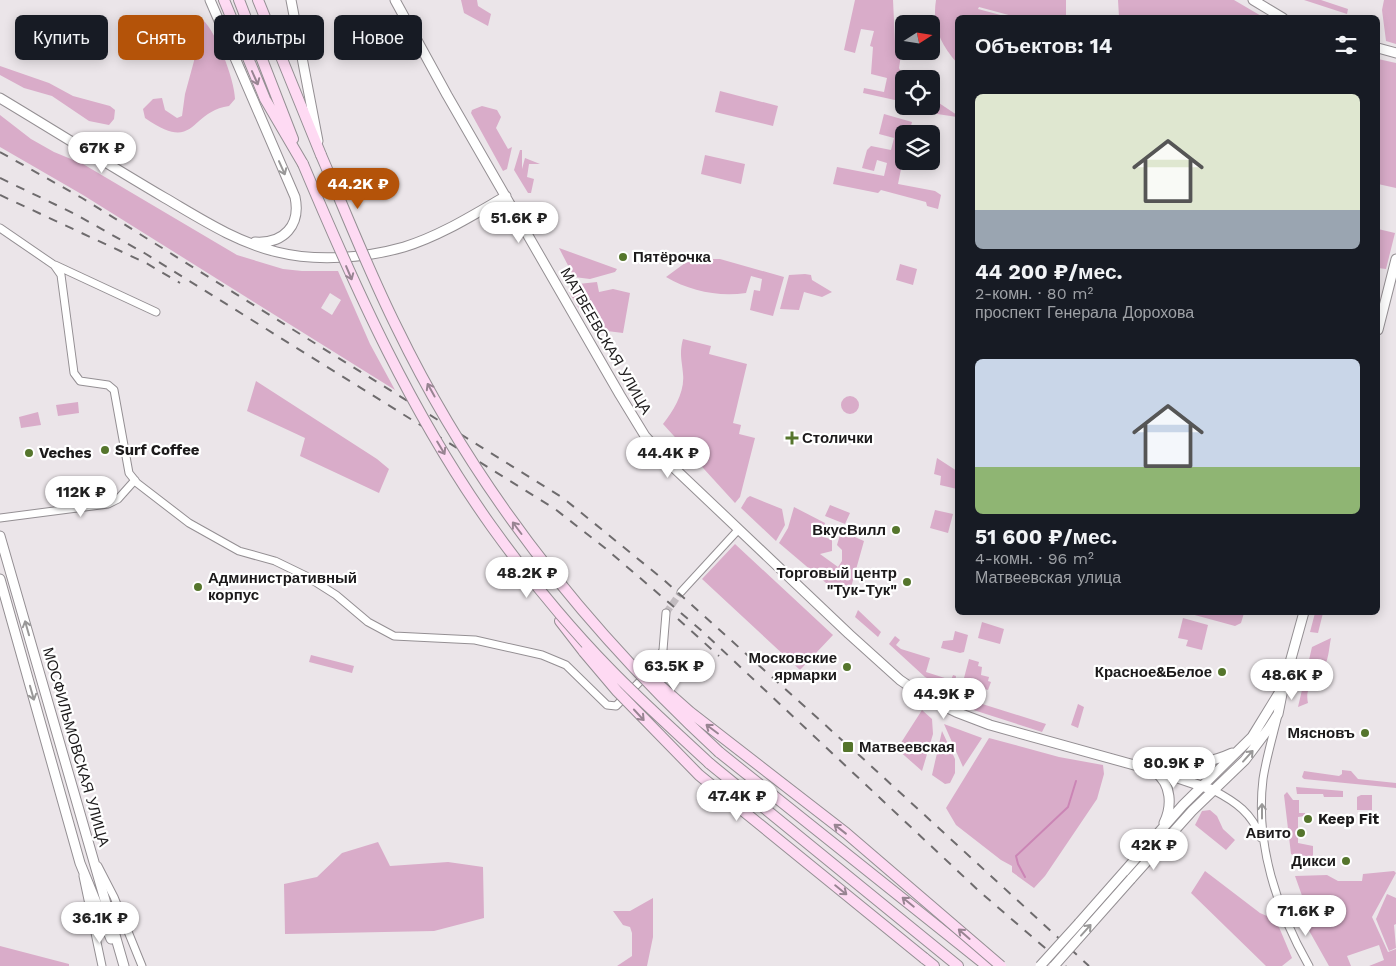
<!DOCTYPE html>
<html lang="ru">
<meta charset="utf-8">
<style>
:root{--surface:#171b24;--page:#20242c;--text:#f1f3f6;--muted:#9ea1a6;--accent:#b45309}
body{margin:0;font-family:"Work Sans",sans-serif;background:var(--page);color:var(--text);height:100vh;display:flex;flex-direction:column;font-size:19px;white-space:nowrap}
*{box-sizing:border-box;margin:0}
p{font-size:16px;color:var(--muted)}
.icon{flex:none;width:28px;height:28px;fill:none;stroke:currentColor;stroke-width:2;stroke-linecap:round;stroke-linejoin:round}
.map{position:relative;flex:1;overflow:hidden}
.drawer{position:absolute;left:955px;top:15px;width:425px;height:600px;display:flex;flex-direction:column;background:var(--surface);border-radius:8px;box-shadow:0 2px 12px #0003}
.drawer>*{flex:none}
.hud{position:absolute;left:15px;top:15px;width:475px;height:45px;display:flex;gap:10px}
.needle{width:32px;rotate:78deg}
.buttons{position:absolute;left:895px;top:15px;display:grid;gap:10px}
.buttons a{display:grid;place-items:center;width:45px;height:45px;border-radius:8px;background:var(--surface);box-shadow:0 2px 12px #0003;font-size:25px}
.price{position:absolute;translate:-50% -42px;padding:0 11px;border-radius:18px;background:#fff;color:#222;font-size:16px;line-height:32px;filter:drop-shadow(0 1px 2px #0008)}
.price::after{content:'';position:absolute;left:50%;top:30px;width:15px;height:11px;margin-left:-8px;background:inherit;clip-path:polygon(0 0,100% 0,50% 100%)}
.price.selected{background:var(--accent);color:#fff}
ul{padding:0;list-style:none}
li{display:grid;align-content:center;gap:10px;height:265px;padding:0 20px}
li span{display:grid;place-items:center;height:155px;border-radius:8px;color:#555}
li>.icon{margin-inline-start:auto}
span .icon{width:90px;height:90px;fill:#fffc;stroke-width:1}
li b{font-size:21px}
h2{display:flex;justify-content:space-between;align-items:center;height:60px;padding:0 20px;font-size:21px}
.tag{padding:0 18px;border-radius:8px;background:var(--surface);box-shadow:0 2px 12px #0003;font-size:18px;line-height:45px}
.tag.selected{background:var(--accent);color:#fff}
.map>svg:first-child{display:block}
</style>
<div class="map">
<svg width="1396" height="966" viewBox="0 0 1396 966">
<rect width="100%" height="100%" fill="#ebe5e9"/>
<path fill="#d9acc9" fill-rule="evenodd" d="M 461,0 L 477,0 L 478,6 L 491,14 L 488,26 L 464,13 Z
M 855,0 L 893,0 L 895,42 L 901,55 L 899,68 L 904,79 L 904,102 L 863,93 L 864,88 L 884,92 L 887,78 L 871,74 L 873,47 L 870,46 L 874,31 L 861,29 L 855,53 L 844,50 Z
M 936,0 L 1066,0 L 1066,17 L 1016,17 L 979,7 L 978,9 L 1008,17 L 958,18 L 957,63 C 940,44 932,25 936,0 Z
M 1118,0 L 1234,0 L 1263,17 L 1119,17 Z
M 1304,0 L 1321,0 L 1348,9 L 1347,14 Z
M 1384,0 L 1396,0 L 1396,44 L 1386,41 L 1382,10 Z
M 199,17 C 215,26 235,81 235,99 L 229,106 C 188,112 197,154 145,118 L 143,109 L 153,99 L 162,98 L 165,110 L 177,118 L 182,116 L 185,94 L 194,61 L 196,21 Z
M 1378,59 L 1396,63 L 1396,188 L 1378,184 Z
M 0,66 L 49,83 L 73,96 L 110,106 L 115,110 L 114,119 L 109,125 L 89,121 L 52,96 L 24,88 L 0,75 Z
M 720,91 L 778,106 L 773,126 L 715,112 Z
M 939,103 L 957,115 L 957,117 L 924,112 L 925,106 L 936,109 Z
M 482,106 L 497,110 L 501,117 L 496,128 L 508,149 L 512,147 L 507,169 L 503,171 L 471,113 L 472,110 Z
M 884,114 L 912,122 L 909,134 L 904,134 L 904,154 L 898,184 L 935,191 L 941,195 L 938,209 L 927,206 L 926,202 L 881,190 L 878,193 L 833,184 L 837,167 L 884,176 L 887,163 L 877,160 L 874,171 L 862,168 L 867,150 L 871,146 L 891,150 L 894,138 L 879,134 Z
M 0,115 L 31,139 L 54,152 L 83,164 L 237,255 L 283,269 L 302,271 L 338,271 L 370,344 L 395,390 L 83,195 L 0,147 ZM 330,293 L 341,300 L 332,315 L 321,308 Z
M 520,150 L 522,150 L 522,169 L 525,158 L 540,164 L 529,164 L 527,177 L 534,179 L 531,193 L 528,193 L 514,170 Z
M 705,155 L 745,164 L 741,184 L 701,174 Z
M 1378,229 L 1395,233 L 1386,269 L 1378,268 Z
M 559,248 L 617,269 L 615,272 L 590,279 L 574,277 Z
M 700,259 L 720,259 L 784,277 L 773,316 L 750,310 L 754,290 L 760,291 L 762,279 L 751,276 L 746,293 C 718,297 690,291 666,277 L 685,263 Z
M 900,264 L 917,269 L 913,285 L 896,280 Z
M 805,274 L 811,275 L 812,280 L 832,292 L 822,297 L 804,292 L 799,310 L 780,309 L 789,275 Z
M 597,282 L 599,292 L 613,289 L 630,293 L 623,333 L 591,329 L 569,292 L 578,284 Z
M 683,339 L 711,346 L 709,354 L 747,364 L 733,423 L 741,425 L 739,434 L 755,438 L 740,497 L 735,503 L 663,424 C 674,410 685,392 683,374 C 682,360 679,354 683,339 Z
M 256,381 L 377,459 L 389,469 L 379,493 L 300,456 L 305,438 L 247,411 Z
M841 405a9 9 0 1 1 18 0a9 9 0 1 1-18 0Z
M 78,402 L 79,413 L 58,416 L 56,405 Z
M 38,412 L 41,425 L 21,428 L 19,417 Z
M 937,458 L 957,471 L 957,489 L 940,485 L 941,476 L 934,474 Z
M 750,496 L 782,509 L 785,525 L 776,541 L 741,508 L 747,498 Z
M 830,505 L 850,513 L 845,524 L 825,516 Z
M 794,507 L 825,523 L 822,536 L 832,540 L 832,551 L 820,554 L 838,567 L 842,561 L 842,550 L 837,545 L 841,531 L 864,541 L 850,591 L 837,585 L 832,588 L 779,543 L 788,528 Z
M 935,510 L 953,514 L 948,533 L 930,528 Z
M 735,544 L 833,635 L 800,670 L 702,579 Z
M 858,610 L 881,632 L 878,637 L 855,617 Z
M 1191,613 L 1191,612 L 1244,613 L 1241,623 L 1235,626 L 1191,614 Z
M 1315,613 L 1323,613 L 1318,633 L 1310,632 Z
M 1183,618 L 1208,625 L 1202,650 L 1186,646 L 1188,640 L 1178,638 Z
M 982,622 L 1004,629 L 1000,644 L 978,638 Z
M 955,631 L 968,635 L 964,652 L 960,653 L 941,648 L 943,641 L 953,640 Z
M 895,636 L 900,640 L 896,645 L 901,649 L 930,658 L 926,672 L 951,680 L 953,675 L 956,676 L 955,685 L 951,688 L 947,688 L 925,677 L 889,644 Z
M 1331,638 C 1329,647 1329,657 1325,665 C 1318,680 1304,685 1308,703 L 1298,707 L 1312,647 Z
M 311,655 L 354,666 L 352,673 L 309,662 Z
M 969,659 L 979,662 L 978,666 L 982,667 L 981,675 L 989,677 L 988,681 L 991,682 L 988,690 L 978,687 L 964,678 Z
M 960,697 L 1046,724 L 1042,732 L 961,706 Z
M 1078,704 L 1084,707 L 1078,728 L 1071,725 Z
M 922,710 L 932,719 L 933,734 L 922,771 L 897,749 Z
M 944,724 L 982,738 L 963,767 Z
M 942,731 L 955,759 L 955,773 L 950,783 L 945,784 L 932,775 Z
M 989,738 L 1059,757 L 1103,765 L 1104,774 L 1097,799 L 1045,876 L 1034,888 L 1012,872 L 1012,866 L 1001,860 L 956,825 L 946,808 Z
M 1342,770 L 1351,771 L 1358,779 L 1396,783 L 1396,788 L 1304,779 L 1302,777 L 1304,771 L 1339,776 L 1342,774 Z
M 1296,787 L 1343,791 L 1343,797 L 1324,797 L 1323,794 L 1297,794 Z
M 1287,792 L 1293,800 L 1299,800 L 1299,813 L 1305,813 L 1305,816 L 1298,817 L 1298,843 L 1313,846 L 1313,866 L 1295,867 L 1293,855 L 1291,854 L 1284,795 Z
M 1361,795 L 1372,795 L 1372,810 L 1357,810 L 1357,797 Z
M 1210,810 L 1217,816 L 1223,829 L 1235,840 L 1226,850 L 1195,825 L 1202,811 Z
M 378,842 L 390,866 L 448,862 L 483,867 L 484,918 L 434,931 L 285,934 L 284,884 L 317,877 L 342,853 Z
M 1205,871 L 1260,913 L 1276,920 L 1292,958 L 1282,966 L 1266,966 L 1191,893 Z
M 1394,871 L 1396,873 L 1372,917 L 1388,952 L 1396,949 L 1396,966 L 1369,966 L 1384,960 L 1379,945 L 1347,956 L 1351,966 L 1329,966 L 1307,927 L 1298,901 L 1305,904 L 1295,876 L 1327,875 L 1338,881 L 1362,881 L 1363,874 Z
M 1387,894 L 1396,898 L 1396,924 L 1394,925 L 1396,948 L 1389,951 L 1376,919 Z
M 653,898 L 653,937 L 647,966 L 617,966 L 632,956 L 632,933 L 630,927 L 623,925 L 613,911 L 630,911 Z
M 0,946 L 69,964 L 69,966 L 0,966 Z"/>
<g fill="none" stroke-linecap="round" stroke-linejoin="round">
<path stroke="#cb85b5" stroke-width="2" d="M 1025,877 L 1018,864 L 1016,856 L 1068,807 L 1076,781"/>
<path stroke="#c2bcc0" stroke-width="7" stroke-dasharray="7 3.5" stroke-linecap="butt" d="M 666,613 L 681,592"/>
<defs>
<path id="minor" d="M 0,228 L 54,265 L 61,275 L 74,373 L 80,381 L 108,385 L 114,390 L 129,473 L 137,483 L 189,523 L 239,551 L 275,561 L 306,576 L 336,595 L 368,622 L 394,636 L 475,640 L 542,655 L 566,665 L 607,705 L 616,706 L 656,665 L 663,650 L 666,613
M 55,265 L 156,312
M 0,518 L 108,504 L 118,499 L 135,480
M 681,592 L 738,530
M 1277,719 C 1272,739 1266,759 1263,779 C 1255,844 1277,910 1309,966
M 1213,790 C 1236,802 1252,813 1261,838
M 98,866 L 114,897 L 142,966
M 83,876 L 102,966"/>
<path id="tertiary" d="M 210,0 L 295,197 C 301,225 284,244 255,242
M 291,0 L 318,141
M 395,0 L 447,95 L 620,395 L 645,436 L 673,467 L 849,634 L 900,680 L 925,697 L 956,712 L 990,725 L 1163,773 L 1213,790
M 1253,0 L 1283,18
M 1378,48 L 1396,53
M 0,98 C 55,131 109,165 165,198 C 201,219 236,242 277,252 C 317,262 365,258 404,247 C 440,236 473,215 506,196
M 1378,330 L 1396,259
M 0,536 L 124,966
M 0,579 L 80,863 L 111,939
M 1150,765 C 1179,767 1206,765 1232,753
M 1155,772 C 1172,784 1172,807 1164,823
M 1131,879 L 1192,811 L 1245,760 L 1269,728 L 1278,714 L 1284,684 L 1304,612
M 1079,923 L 1183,805 L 1252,737 L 1279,693"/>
<path id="secondary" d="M 224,0 L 265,99 L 303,164
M 239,0 L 293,139
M 258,0 L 321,155
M 560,621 L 584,652
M 719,752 L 987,966
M 709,763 L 958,966
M 924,958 L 934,966"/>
</defs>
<use href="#minor" stroke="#948f93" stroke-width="9"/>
<use href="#tertiary" stroke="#948f93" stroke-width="11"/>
<use href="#secondary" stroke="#948f93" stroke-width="12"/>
<use href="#minor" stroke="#fff" stroke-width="7"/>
<use href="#tertiary" stroke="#fff" stroke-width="9"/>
<use href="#secondary" stroke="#fedaf3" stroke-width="10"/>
<path stroke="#6e6b6d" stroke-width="2" stroke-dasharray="9 9" stroke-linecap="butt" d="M 0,152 L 82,198 L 563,498 L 664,580 L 853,750
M 0,178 L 75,214 L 146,254 L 555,509 L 605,548 L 702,631 L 979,891 L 1066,966
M 0,195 L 146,263 L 180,283
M 678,619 L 719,656
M 858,754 L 1089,966"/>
<defs>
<path id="tertiary-bridge" d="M 1040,966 L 1079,923
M 1054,966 L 1131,879"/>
<path id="secondary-bridge" d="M 321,155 C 346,213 369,272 397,328 C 475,489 588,631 719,752
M 303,164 C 356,290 412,415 492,527 C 528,577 568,626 610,669 C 642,702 676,732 709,763
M 584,652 L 617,691 L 699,775 L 924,958
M 646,673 L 690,712 L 846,833 L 1001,966"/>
</defs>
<use href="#tertiary-bridge" stroke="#948f93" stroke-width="11" stroke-linecap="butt"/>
<use href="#secondary-bridge" stroke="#948f93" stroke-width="12" stroke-linecap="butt"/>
<use href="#tertiary-bridge" stroke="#fff" stroke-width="9"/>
<use href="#secondary-bridge" stroke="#fedaf3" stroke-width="10"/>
</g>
<defs><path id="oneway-shaft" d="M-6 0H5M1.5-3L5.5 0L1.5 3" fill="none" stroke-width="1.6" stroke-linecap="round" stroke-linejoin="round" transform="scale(1.25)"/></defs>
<g stroke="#988492">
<use href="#oneway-shaft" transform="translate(255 78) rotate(66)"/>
<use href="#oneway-shaft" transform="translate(349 273) rotate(67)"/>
<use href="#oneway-shaft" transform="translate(431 390) rotate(-119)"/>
<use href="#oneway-shaft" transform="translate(441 448) rotate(59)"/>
<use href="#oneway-shaft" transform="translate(517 528) rotate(-127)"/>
<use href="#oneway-shaft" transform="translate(639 715) rotate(47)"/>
<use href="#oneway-shaft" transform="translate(712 729) rotate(-143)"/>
<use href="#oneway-shaft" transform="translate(840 829) rotate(-142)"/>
<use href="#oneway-shaft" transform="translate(841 890) rotate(39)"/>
<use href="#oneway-shaft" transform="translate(908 902) rotate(-141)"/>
<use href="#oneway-shaft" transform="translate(964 934) rotate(-139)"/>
</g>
<g stroke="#999898">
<use href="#oneway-shaft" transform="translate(282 168) rotate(66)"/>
<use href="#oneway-shaft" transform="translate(27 628) rotate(-106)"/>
<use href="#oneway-shaft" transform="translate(32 693) rotate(74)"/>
<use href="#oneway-shaft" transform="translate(1248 756) rotate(-48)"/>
<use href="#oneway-shaft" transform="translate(1262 811) rotate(-90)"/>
<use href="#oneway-shaft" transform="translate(1086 930) rotate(-48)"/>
</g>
<g fill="#55752c" stroke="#fff" stroke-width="2">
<circle cx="623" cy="257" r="5"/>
<path d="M789.5 430.5h5v5h5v5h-5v5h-5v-5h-5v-5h5z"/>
<circle cx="105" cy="450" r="5"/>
<circle cx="29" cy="453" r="5"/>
<circle cx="896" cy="530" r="5"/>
<circle cx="907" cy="582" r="5"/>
<circle cx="198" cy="587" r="5"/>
<circle cx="847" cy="667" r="5"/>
<circle cx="1222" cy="672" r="5"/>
<circle cx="1365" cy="733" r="5"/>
<rect x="842" y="741" width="12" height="12" rx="2.5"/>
<circle cx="1308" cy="819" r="5"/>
<circle cx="1301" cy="833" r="5"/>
<circle cx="1346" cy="861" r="5"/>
</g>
<g text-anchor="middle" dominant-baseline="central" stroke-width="4.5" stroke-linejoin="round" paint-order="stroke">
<g font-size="15" font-weight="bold" fill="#1c1a1b" stroke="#fff" text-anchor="start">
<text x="633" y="257">Пятёрочка</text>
<text x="802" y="438">Столички</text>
<text x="115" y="450">Surf Coffee</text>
<text x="39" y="453">Veches</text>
<text x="886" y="530" text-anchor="end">ВкусВилл</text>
<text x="897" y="573" text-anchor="end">Торговый центр<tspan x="897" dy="17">"Тук-Тук"</tspan></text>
<text x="208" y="578">Административный<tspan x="208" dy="17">корпус</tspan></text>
<text x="837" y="658" text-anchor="end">Московские<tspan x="837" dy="17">ярмарки</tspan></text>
<text x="1212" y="672" text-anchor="end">Красное&amp;Белое</text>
<text x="1355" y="733" text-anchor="end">Мясновъ</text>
<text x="859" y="747">Матвеевская</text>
<text x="1318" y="819">Keep Fit</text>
<text x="1291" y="833" text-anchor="end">Авито</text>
<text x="1336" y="861" text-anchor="end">Дикси</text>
</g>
<g font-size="15" fill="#1c1a1b" stroke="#fff">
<text transform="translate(606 341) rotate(60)">МАТВЕЕВСКАЯ УЛИЦА</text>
<text transform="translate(76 747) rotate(74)">МОСФИЛЬМОВСКАЯ УЛИЦА</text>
</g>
</g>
</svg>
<div class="buttons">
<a><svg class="needle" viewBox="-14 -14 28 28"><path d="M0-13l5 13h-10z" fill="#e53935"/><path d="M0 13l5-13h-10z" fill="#9ea1a6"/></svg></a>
<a><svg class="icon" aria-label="locate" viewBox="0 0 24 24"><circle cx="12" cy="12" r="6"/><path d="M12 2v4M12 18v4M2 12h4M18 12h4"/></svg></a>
<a><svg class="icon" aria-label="layers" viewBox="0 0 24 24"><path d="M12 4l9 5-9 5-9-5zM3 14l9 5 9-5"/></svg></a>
</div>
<b class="price" style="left:102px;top:174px">67K ₽</b>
<b class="price selected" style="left:358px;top:210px">44.2K ₽</b>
<b class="price" style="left:519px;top:244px">51.6K ₽</b>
<b class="price" style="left:668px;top:479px">44.4K ₽</b>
<b class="price" style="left:81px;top:518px">112K ₽</b>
<b class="price" style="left:527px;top:599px">48.2K ₽</b>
<b class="price" style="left:674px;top:692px">63.5K ₽</b>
<b class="price" style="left:1292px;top:701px">48.6K ₽</b>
<b class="price" style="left:944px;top:720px">44.9K ₽</b>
<b class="price" style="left:1174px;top:789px">80.9K ₽</b>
<b class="price" style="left:737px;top:822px">47.4K ₽</b>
<b class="price" style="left:1154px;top:871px">42K ₽</b>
<b class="price" style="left:1306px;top:937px">71.6K ₽</b>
<b class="price" style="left:100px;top:944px">36.1K ₽</b>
<div class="hud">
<a class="tag">Купить</a>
<a class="tag selected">Снять</a>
<a class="tag">Фильтры</a>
<a class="tag">Новое</a>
</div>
<section class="drawer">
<h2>Объектов: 14<svg class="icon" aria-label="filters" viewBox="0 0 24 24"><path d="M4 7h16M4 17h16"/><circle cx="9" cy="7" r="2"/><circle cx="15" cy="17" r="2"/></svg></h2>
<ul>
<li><span style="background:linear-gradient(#dfe7d0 75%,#9aa5b1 0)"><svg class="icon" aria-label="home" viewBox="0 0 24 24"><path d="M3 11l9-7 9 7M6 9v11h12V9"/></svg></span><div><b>44 200 ₽/мес.</b><p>2-комн. · 80 m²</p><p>проспект Генерала Дорохова</p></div></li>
<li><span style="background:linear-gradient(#c9d6e8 70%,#8fb573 0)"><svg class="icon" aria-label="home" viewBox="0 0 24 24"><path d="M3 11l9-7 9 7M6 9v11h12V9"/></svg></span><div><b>51 600 ₽/мес.</b><p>4-комн. · 96 m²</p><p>Матвеевская улица</p></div></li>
</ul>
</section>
</div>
